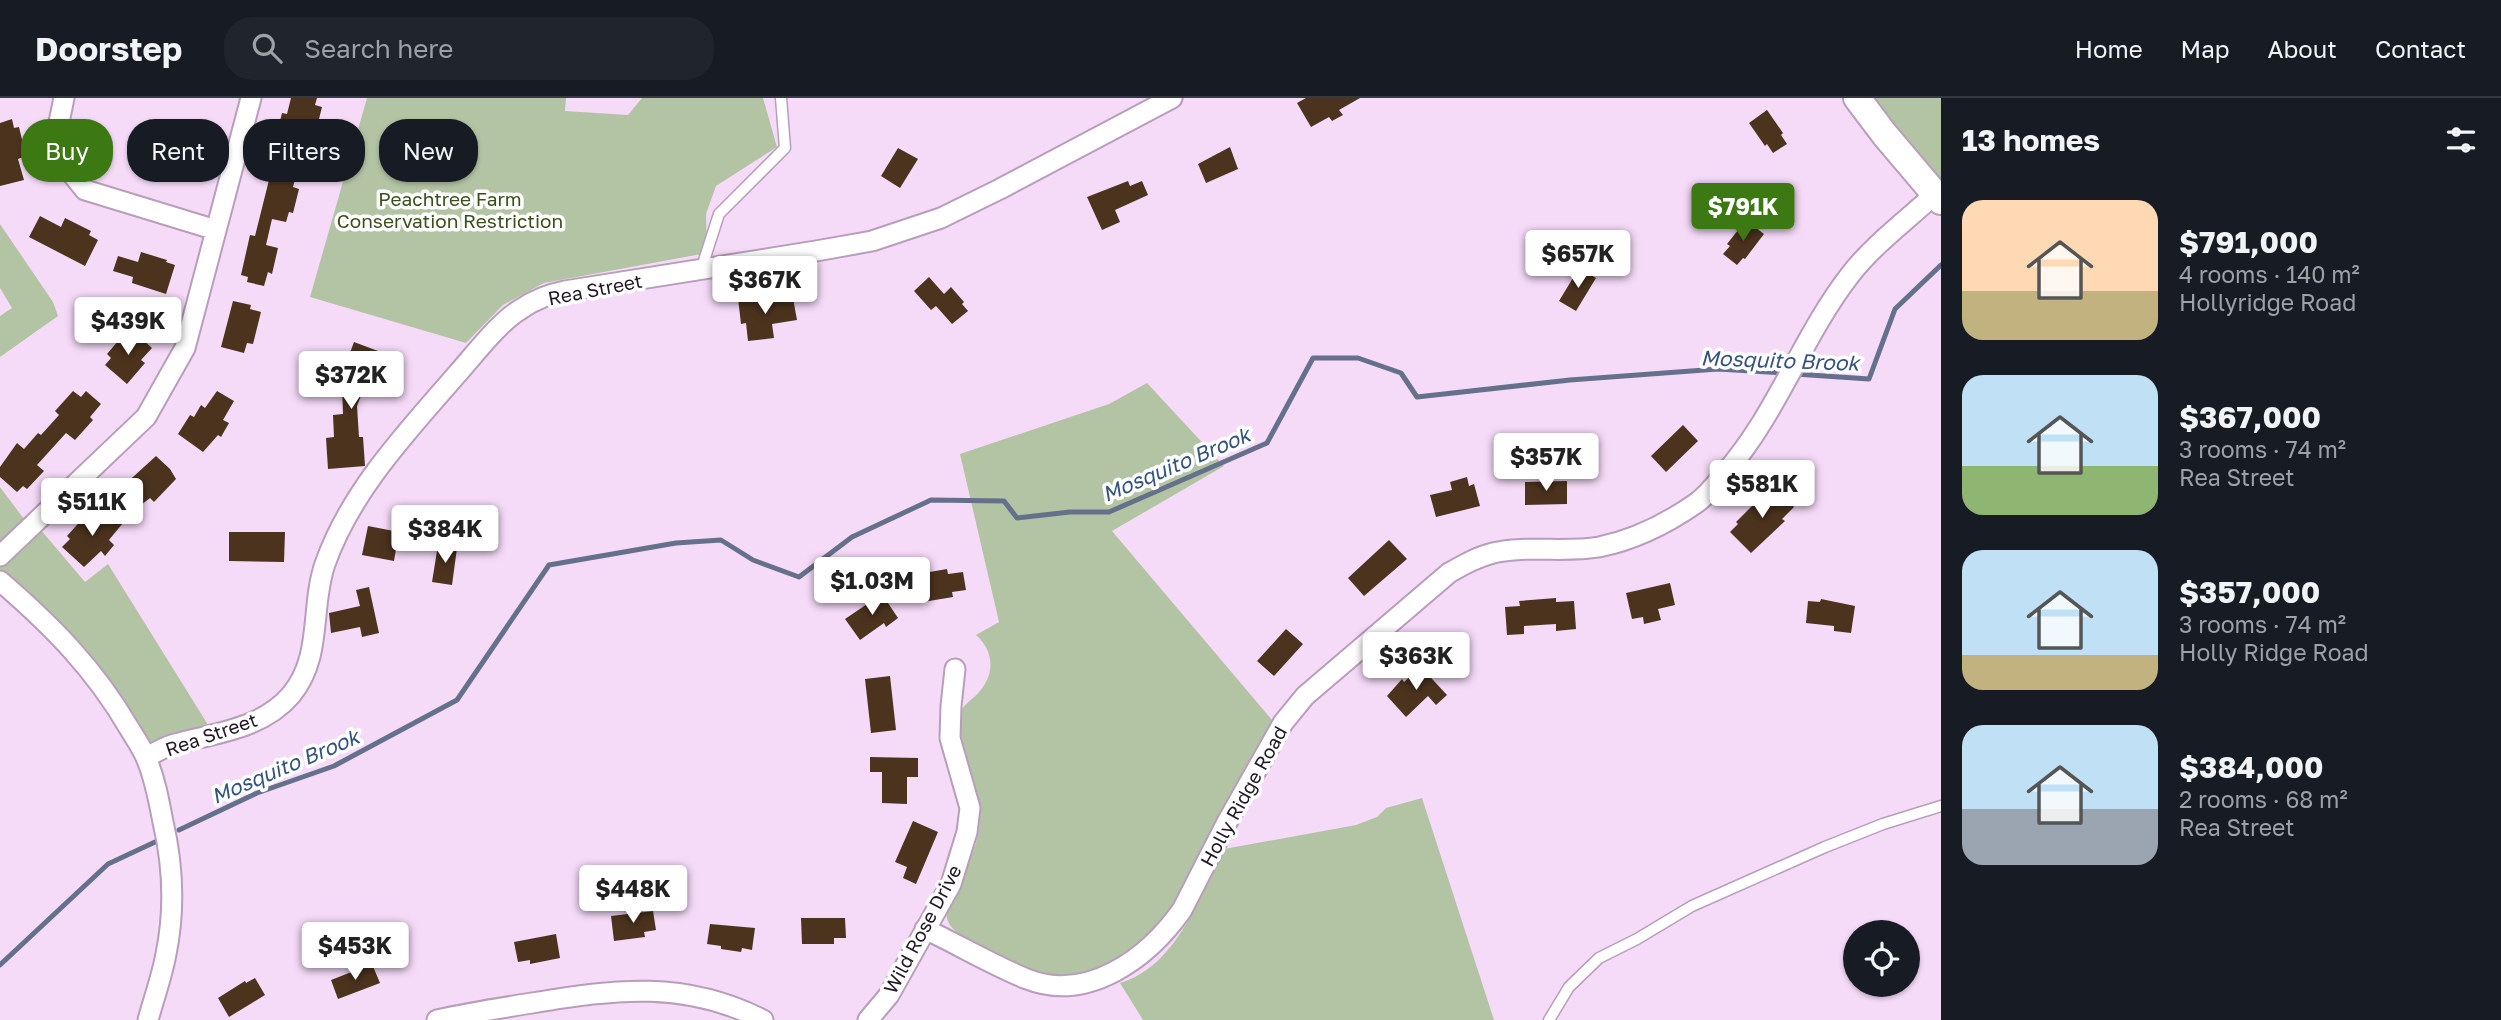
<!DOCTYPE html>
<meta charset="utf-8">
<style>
:root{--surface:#171b24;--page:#20242c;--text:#f1f3f6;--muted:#9ea1a6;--line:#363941;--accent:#3d7913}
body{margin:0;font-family:"Golos Text",sans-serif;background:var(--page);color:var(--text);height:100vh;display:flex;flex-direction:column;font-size:26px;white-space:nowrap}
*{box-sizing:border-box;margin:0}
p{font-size:23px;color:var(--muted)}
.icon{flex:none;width:38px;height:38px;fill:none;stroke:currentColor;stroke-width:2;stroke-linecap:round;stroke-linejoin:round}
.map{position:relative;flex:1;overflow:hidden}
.panel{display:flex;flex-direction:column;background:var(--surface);width:560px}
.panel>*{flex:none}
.guide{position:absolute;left:21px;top:21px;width:665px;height:63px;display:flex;gap:14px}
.tools{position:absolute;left:1843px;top:822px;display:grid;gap:14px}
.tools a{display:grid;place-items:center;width:77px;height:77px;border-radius:50%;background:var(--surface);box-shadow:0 2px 5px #0004;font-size:35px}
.price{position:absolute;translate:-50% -60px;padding:0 16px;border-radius:7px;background:#fff;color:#222;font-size:23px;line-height:46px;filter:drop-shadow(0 2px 4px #0008)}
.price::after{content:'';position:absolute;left:50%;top:42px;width:21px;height:16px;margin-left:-10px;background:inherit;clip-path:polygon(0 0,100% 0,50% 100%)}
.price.active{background:var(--accent);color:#fff}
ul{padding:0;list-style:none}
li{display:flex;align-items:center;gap:21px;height:175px;padding:0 21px}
li span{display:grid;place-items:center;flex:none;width:196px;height:140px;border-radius:21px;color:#555}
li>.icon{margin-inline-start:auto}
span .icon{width:84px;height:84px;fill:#fffc;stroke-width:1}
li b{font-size:30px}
h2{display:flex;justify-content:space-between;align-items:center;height:84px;padding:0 21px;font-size:30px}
.pill{padding:0 24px;border-radius:28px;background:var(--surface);box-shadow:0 2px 5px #0004;font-size:24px;line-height:63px}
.pill.active{background:var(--accent);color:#fff}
header{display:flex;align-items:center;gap:42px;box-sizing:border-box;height:98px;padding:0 35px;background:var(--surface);border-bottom:2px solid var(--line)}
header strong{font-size:33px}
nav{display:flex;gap:38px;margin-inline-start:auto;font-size:24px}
.search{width:490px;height:63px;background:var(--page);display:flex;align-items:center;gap:18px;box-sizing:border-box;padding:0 24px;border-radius:28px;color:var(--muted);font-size:26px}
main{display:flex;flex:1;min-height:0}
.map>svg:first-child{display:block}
</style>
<header>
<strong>Doorstep</strong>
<div class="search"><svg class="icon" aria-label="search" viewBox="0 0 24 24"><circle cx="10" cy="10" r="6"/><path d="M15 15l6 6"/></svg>Search here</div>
<nav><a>Home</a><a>Map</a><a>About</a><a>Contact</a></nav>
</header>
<main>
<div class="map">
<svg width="1941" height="922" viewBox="0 0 1941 922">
<rect width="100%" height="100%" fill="#f6dbf9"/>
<path fill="#b3c4a4" d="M 367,0 L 566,0 L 565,13 L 628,17 L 642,0 L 763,0 L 777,49 L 716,88 L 706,116 L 707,155 L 544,185 L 503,207 L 466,245 L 310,199 Z
M 1872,0 L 1941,0 L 1941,88 Z
M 0,126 L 53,204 L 58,218 L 0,259 L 0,218 L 12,210 L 0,190 Z
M 1147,285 L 1224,368 L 1112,433 L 1272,622 L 1173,809 C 1159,828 1143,843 1123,856 C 1069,890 1037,878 984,849 C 972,843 950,835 947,820 C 943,807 973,761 977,741 C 979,727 981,708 977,694 C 971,671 956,646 958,622 C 960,607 971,604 980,593 C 995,575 994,553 976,537 L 999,524 L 960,356 L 1109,306 Z
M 0,389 L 27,425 L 0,451 Z
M 35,425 L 85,484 L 108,466 L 215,638 L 146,659 L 117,610 L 0,483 L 0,458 Z
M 1422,700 L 1494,922 L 1143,922 L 1120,885 C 1177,868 1199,799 1224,751 L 1356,727 L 1377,719 L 1386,710 Z"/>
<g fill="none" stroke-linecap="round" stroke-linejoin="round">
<path stroke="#65718b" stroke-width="5" d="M 1795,276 L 1869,281 L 1895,211 L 1941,167
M 179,732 L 257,695 L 334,668 L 457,602 L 549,467 L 676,445 L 721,442 L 753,462 L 799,479 L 852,439 L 931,402 L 1004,403 L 1017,420 L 1070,414 L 1109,414 L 1267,345 L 1313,260 L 1358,260 L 1401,275 L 1417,299 L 1570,282 L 1718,271 L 1785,275
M 0,867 L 108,766 L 155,744"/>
</g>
<path fill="#4c331e" d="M 291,0 L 317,0 L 315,7 L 322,9 L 316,33 L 311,32 L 308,42 L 282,36 L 284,29 L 279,27 L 282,15 L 287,16 Z
M 1306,0 L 1360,0 L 1339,12 L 1343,17 L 1332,23 L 1329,19 L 1311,29 L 1297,5 Z
M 1767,12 L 1783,35 L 1781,37 L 1787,46 L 1773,55 L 1767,46 L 1765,48 L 1749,25 Z
M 12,21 L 14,30 L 19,29 L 26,58 L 18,61 L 24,82 L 0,88 L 0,25 Z
M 1230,49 L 1238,71 L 1206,85 L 1198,66 Z
M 898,50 L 918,61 L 900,90 L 881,78 Z
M 280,61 L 299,66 L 293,89 L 299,91 L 293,115 L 289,114 L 286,124 L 272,121 L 266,147 L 278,150 L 272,176 L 268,174 L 264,188 L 247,184 L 248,179 L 241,177 L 250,137 L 255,138 L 269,82 L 274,83 Z
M 1128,83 L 1130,88 L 1142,83 L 1148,97 L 1115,112 L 1120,124 L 1102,132 L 1087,99 Z
M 40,118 L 61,129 L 65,120 L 91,133 L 89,137 L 98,142 L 85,168 L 29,139 Z
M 1746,122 L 1764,136 L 1745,161 L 1743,160 L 1737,167 L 1723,156 L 1730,148 L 1727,146 Z
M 141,154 L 167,162 L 166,164 L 175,167 L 166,196 L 132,185 L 133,179 L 113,173 L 118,158 L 138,164 Z
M 1579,170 L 1596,180 L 1576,213 L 1559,203 Z
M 929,179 L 944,196 L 951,189 L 964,204 L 962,206 L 968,213 L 952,226 L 936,208 L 931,212 L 914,193 Z
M 757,198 L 757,201 L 769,200 L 769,204 L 793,200 L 797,222 L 772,226 L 774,240 L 748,243 L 746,225 L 741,226 L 738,200 Z
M 233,203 L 251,207 L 250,211 L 261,214 L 253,246 L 247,245 L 244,255 L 221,249 Z
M 124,236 L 132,243 L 138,237 L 152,250 L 141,262 L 145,265 L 127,286 L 105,267 L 111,260 L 107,256 Z
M 354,244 L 378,253 L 357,308 L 359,339 L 363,339 L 365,368 L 328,371 L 326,340 L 334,339 L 333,317 L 343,316 L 342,288 L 338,287 Z
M 73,293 L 81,299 L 86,293 L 101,306 L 90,319 L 93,322 L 75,342 L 66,335 L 37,367 L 44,373 L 27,391 L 23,388 L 17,394 L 0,379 L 0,369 L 17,345 L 24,351 L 38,335 L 41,337 L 59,317 L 55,313 Z
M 217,293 L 234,303 L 223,322 L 229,325 L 221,339 L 218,337 L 203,354 L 178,336 L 190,317 L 194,319 L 201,307 L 205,310 Z
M 1683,327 L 1698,343 L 1666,374 L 1651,358 Z
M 156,358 L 170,371 L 176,381 L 154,404 L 150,400 L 141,407 L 122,389 Z
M 1467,379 L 1469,388 L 1474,386 L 1480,408 L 1436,419 L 1430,397 L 1452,392 L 1450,384 Z
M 1567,383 L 1567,406 L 1525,407 L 1525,384 Z
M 1772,388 L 1794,409 L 1782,421 L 1785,423 L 1751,455 L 1730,434 L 1738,426 L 1736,424 Z
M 108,412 L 123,425 L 109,442 L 114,447 L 105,458 L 101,453 L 84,469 L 62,449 L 70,441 L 67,438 L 84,419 L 93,427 Z
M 368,428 L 399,434 L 394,463 L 362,457 Z
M 229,434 L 285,434 L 284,464 L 229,463 Z
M 1389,442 L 1407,461 L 1364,498 L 1348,480 Z
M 438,447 L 457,450 L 452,487 L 432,484 Z
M 947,471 L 948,476 L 963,474 L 966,492 L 952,494 L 953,499 L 923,504 L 918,476 Z
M 1670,485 L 1675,507 L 1658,511 L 1661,522 L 1644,526 L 1643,519 L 1632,521 L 1626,495 Z
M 369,489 L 379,535 L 362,539 L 360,529 L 331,535 L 329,515 L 360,508 L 356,492 Z
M 882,496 L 898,520 L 886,529 L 884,525 L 860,542 L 845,521 Z
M 1556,500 L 1556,504 L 1574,503 L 1576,531 L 1556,533 L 1556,526 L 1524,528 L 1524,536 L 1507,537 L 1505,509 L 1520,508 L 1519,503 Z
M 1821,501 L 1855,508 L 1851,535 L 1834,533 L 1834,528 L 1806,525 L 1808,503 L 1820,504 Z
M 1286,531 L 1303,546 L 1274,578 L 1257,563 Z
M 1421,569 L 1447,597 L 1436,607 L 1428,598 L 1406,619 L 1387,598 L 1402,581 L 1404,584 Z
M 890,578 L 896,632 L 871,635 L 865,581 Z
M 870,659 L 918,660 L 918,679 L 907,679 L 907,706 L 882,705 L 882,674 L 870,674 Z
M 913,723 L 938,734 L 916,786 L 903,780 L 907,769 L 895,764 Z
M 653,813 L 656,832 L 644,834 L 645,839 L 614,843 L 611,818 Z
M 801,820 L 845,820 L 846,840 L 834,840 L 834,846 L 802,846 Z
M 710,826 L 755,830 L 752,852 L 742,850 L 741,854 L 721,851 L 721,848 L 707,846 Z
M 556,836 L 560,860 L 530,866 L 530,862 L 518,864 L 514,844 Z
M 372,866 L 380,885 L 338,901 L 331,882 Z
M 255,880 L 265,897 L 229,919 L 218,900 L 245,883 L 246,885 Z"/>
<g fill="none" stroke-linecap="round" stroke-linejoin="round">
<defs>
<path id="lane" d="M 701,172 L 719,116 L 785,50 L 781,0
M 1549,922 L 1569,889 L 1599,860 L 1637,841 L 1692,808 L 1825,749 L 1883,726 L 1941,708"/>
<path id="street" d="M 64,0 L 57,34 L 65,67 L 85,92 L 216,132
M 0,458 L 146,319 L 185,250 L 251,0
M 0,483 C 52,528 94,570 129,630 C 135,640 143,651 147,662 C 155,681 159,703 163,724 C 173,767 175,812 166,856 C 162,878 154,900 148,922
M 146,659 C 156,655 165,648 175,646 C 215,635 262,631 291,597 C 323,559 310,509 325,466 C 351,392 408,333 458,275 C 475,256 499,224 521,211 C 534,202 549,196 565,193 L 816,153 L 872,143 L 941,120 L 1000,91 L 1172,0
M 925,831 C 959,847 992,867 1027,881 C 1088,905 1148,860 1182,812 L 1226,726 L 1283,625 L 1305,598 L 1449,475 C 1463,467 1477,459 1493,455 C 1527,447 1564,455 1599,449 C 1634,442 1666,426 1695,406 C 1707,398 1716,386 1725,375 C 1777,316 1802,239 1850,177 C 1873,147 1907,122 1935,96
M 437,922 C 468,915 500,910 532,905 C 616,891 685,882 763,922
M 868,922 L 889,897 L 951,786 L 967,734 L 970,710 L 950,640 L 951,608 L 955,571"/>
<path id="secondary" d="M 1857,0 L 1885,37 L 1941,103"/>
</defs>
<use href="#lane" stroke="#b89ebb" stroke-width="13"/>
<use href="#street" stroke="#b89ebb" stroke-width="23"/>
<use href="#secondary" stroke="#b89ebb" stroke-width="30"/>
<use href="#lane" stroke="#fff" stroke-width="10"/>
<use href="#street" stroke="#fff" stroke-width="19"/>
<use href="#secondary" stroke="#fff" stroke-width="26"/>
</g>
<g text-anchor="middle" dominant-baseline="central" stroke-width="7" stroke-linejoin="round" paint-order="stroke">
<g font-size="19" fill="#385019" stroke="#fff">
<text x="450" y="100">Peachtree Farm<tspan x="450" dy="22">Conservation Restriction</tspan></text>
</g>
<g font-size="19" fill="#221823" stroke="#fff">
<text transform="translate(595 191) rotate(-11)">Rea Street</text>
<text transform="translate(211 636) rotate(-19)">Rea Street</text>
<text transform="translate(1243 698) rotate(-61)">Holly Ridge Road</text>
<text transform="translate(922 831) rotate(-62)">Wild Rose Drive</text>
</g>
<g font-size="21" font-style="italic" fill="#345280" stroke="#fff">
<text transform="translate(1780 262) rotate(2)">Mosquito Brook</text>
<text transform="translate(1176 366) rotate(-23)">Mosquito Brook</text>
<text transform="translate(285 668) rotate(-23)">Mosquito Brook</text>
</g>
</g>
</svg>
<div class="tools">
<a><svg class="icon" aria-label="locate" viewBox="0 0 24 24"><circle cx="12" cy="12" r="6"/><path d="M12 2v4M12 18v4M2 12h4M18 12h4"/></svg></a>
</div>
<b class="price active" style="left:1743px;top:145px">$791K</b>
<b class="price" style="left:1578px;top:192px">$657K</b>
<b class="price" style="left:765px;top:218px">$367K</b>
<b class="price" style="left:128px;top:259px">$439K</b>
<b class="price" style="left:351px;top:313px">$372K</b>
<b class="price" style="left:1546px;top:395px">$357K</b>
<b class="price" style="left:1762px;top:422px">$581K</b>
<b class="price" style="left:92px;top:440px">$511K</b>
<b class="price" style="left:445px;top:467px">$384K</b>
<b class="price" style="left:872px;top:519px">$1.03M</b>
<b class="price" style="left:1416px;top:594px">$363K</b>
<b class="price" style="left:633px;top:827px">$448K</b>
<b class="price" style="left:355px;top:884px">$453K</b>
<div class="guide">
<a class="pill active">Buy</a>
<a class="pill">Rent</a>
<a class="pill">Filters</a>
<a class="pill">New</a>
</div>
</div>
<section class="panel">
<h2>13 homes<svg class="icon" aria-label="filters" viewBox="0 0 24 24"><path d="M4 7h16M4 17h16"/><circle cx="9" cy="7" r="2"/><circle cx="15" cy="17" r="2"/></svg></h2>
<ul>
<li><span style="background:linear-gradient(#ffd9b3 65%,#c2b280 0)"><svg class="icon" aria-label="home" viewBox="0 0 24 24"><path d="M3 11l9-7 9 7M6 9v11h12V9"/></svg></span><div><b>$791,000</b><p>4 rooms · 140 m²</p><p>Hollyridge Road</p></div></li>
<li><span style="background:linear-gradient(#bfe0f5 65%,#8fb573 0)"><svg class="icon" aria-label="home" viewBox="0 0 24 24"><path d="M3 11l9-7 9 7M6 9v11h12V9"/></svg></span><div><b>$367,000</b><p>3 rooms · 74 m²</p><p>Rea Street</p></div></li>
<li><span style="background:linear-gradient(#bfe0f5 75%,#c2b280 0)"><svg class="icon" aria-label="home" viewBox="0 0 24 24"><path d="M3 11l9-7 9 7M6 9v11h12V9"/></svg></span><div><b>$357,000</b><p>3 rooms · 74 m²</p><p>Holly Ridge Road</p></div></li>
<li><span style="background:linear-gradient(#bfe0f5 60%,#9aa5b1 0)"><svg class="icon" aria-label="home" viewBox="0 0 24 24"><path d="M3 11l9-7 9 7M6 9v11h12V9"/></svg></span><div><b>$384,000</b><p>2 rooms · 68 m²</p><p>Rea Street</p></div></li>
</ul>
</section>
</main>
